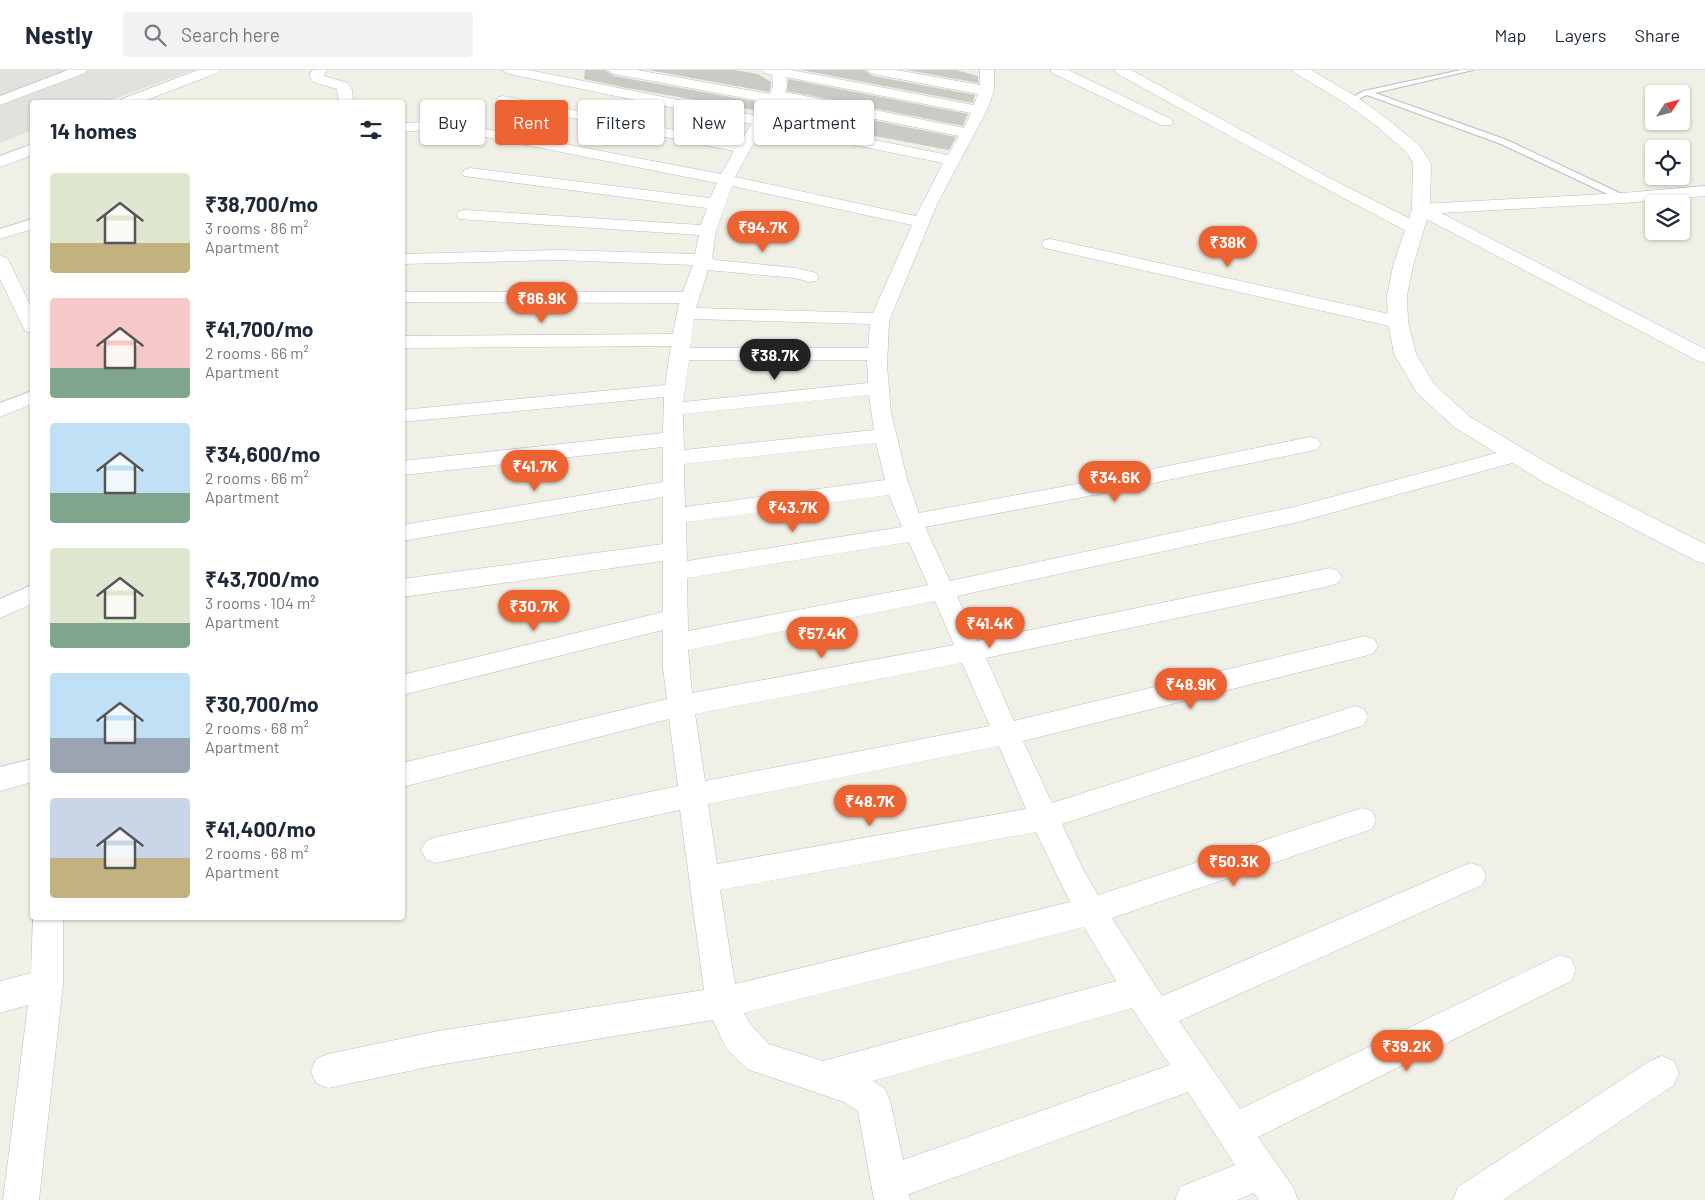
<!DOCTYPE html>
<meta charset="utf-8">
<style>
:root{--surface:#fff;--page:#f2f2f3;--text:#1f2937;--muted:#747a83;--line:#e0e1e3;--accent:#ec6231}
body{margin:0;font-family:Barlow,sans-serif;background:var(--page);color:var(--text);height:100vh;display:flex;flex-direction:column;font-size:19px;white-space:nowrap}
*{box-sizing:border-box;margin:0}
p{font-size:16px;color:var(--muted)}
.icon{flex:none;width:28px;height:28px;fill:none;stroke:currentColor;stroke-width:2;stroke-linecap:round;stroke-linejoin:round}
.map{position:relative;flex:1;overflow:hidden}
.details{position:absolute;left:30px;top:30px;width:375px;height:820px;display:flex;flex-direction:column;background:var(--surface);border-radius:5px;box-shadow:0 1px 4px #0004}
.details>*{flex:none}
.hud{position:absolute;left:420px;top:30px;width:475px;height:45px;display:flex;gap:10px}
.needle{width:32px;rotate:54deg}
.fabs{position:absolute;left:1645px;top:15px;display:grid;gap:10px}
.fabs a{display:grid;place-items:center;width:45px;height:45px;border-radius:5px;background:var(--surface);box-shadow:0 1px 4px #0004;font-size:25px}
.price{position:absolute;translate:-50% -42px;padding:0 11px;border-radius:18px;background:var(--accent);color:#fff;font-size:16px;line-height:32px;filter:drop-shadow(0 1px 2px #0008)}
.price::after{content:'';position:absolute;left:50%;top:30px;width:15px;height:11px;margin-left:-8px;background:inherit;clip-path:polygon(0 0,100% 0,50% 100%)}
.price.selected{background:#222;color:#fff}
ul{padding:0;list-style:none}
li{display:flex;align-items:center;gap:15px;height:125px;padding:0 20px}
li span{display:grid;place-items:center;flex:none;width:140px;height:100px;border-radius:5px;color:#555}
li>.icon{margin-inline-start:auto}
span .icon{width:60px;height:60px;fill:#fffc;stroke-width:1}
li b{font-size:21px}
h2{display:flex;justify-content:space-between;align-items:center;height:60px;padding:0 20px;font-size:21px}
.pill{padding:0 18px;border-radius:5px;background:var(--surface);box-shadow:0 1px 4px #0004;font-size:18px;line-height:45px}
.pill.selected{background:var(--accent);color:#fff}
header{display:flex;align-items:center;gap:30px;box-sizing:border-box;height:70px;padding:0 25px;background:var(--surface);border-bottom:1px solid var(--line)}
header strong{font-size:24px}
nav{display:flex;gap:28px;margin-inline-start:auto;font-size:18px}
.search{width:350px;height:45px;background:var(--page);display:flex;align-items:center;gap:12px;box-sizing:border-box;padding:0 18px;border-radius:5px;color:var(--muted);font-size:19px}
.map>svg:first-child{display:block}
</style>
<header>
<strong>Nestly</strong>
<div class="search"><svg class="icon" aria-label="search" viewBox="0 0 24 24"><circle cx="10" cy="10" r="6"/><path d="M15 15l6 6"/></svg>Search here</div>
<nav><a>Map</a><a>Layers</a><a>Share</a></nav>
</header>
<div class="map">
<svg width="1705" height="1130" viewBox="0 0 1705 1130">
<rect width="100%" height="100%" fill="#f0f0e7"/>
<path fill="#e2e1db" d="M 0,0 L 193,0 L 106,32 L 32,32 L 32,60 L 0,73 Z"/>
<path fill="#cccac4" d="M 585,0 L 605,0 L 614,6 L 764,33 L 759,41 L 627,18 L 584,9 Z
M 648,0 L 734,0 L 758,4 L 771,12 L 771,16 L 769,22 Z
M 801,0 L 864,0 L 873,6 L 975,25 L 973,33 Z
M 907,0 L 956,0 L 978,6 L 978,13 Z
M 788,9 L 968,44 L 963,56 L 787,21 Z
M 783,32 L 956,67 L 949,80 L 784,49 L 786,45 L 776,44 Z"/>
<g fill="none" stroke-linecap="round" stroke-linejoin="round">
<defs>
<path id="service" d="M 1461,0 L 1473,0 L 1375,23 L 1507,70 L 1626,126 L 1626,130 L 1620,130 L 1501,74 L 1367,25 L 1351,32 L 1347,30 L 1364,21 Z"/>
<path id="minor" d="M 68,0 L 87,0 L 85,3 L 0,35 L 0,26 Z
M 313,0 L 327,0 L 324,6 L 348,13 L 352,20 L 353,32 L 339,32 L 337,19 L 313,12 L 309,5 Z
M 502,0 L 529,0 L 758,46 L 767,32 L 614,4 L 607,0 L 637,0 L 770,24 L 773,16 L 772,5 L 764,3 L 762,0 L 791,0 L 974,35 L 978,24 L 873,4 L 866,0 L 896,0 L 980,15 L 980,0 L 994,0 L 994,21 L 987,40 L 937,134 L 889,251 L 887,296 L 891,342 L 907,409 L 919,443 L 1099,410 L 1310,367 L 1317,369 L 1321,374 L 1317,379 L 1310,381 L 1099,424 L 925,457 L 950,511 L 1298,436 L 1515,378 L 1523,380 L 1526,385 L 1523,390 L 1298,452 L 957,526 L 977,571 L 1330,498 L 1338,501 L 1342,507 L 1338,513 L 1330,516 L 986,588 L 1014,651 L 1365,566 L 1374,569 L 1378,576 L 1374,583 L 1365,586 L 1023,671 L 1052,733 L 1355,636 L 1364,639 L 1368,647 L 1364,655 L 1062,754 L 1083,799 L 1098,825 L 1362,738 L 1372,741 L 1376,750 L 1372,759 L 1112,848 L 1162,926 L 1460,797 L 1471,793 L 1482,797 L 1486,806 L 1482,815 L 1179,951 L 1240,1039 L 1560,885 L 1571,889 L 1576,900 L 1571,911 L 1258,1067 L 1293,1117 L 1298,1130 L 1259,1130 L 1254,1123 L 1237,1130 L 1175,1130 L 1180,1117 L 1235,1095 L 1188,1022 L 909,1124 L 910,1130 L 874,1130 L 858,1041 L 844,1032 L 747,999 L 726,978 L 713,950 L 438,995 L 328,1018 L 316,1013 L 311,1001 L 316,989 L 328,984 L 438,961 L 704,920 L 680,740 L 436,793 L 426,789 L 421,780 L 426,771 L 436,767 L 678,716 L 669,649 L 402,717 L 402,693 L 667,629 L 663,598 L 663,560 L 402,625 L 402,605 L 663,542 L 663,491 L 402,527 L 402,509 L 663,474 L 663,427 L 402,471 L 402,455 L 663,412 L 663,377 L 403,405 L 402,391 L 663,363 L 664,327 L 402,352 L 402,340 L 665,315 L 671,276 L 402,278 L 402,266 L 673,264 L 679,233 L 402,232 L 402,222 L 683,222 L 693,195 L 559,190 L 402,194 L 402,184 L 559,180 L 695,184 L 699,165 L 459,149 L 457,145 L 459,141 L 465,140 L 701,155 L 707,138 L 464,106 L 462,103 L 464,100 L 470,98 L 710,128 L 717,113 L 470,64 L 428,60 L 402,62 L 402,53 L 428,52 L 470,56 L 721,104 L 734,81 L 503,34 L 498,33 L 496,30 L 498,27 L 503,26 L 739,73 L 752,54 L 509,4 ZM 786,7 L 971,43 L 964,58 L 785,22 L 787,16 ZM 782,30 L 959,66 L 948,85 L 771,49 ZM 765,57 L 943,93 L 916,146 L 735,107 L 751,78 ZM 732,116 L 912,155 L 873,243 L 696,238 L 708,200 L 795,208 L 810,212 L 816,211 L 819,207 L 816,203 L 796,198 L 715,190 L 712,188 L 716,161 ZM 694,249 L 870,254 L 868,278 L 690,278 ZM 689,290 L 867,290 L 868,313 L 683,332 ZM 869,325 L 874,360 L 684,380 L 683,344 ZM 876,373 L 885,410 L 685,437 L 684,394 ZM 889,425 L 902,457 L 687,491 L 686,452 ZM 909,472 L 928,515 L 688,561 L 687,508 ZM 935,531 L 954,575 L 692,623 L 688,580 ZM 962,593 L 990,656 L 705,711 L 695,644 ZM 999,676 L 1026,739 L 717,794 L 708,734 ZM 1036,762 L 1070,832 L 735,914 L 720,820 ZM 1084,857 L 1116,911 L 823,991 L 769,974 L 750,954 L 744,943 ZM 1132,938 L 1170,995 L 903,1090 L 890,1031 L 885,1019 L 873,1011 Z
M 1050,0 L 1068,0 L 1171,49 L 1173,52 L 1171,55 L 1161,55 L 1052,3 Z
M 1114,0 L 1131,0 L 1320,103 L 1420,154 L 1422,158 L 1420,162 L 1408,162 L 1308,109 L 1116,3 Z
M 1705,116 L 1705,126 L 1623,133 L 1441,143 L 1705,279 L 1705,293 L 1698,291 L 1415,143 L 1413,139 L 1415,135 L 1421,134 L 1623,123 Z
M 32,149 L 32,159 L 0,169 L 0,159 Z
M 1051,169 L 1398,246 L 1405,248 L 1407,252 L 1405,256 L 1398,258 L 1045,178 L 1042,174 L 1045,170 Z
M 0,186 L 6,187 L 9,191 L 32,239 L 32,263 L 25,261 L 23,257 L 0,209 Z
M 32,321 L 32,334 L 0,347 L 0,333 Z
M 32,515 L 32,534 L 0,548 L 0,529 Z
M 32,689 L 32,712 L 0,721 L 0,697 Z
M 33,848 L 63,848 L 63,914 L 39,1130 L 3,1130 L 28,935 L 0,943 L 0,911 L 31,903 Z
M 1662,986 L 1674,991 L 1679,1003 L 1674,1015 L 1503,1130 L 1453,1130 L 1458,1117 L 1650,991 Z"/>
<path id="tertiary" d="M 1292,0 L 1311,0 L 1357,27 L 1390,51 L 1420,76 L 1431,93 L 1430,139 L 1413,196 L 1407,226 L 1408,252 L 1416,284 L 1434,314 L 1470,347 L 1561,401 L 1705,474 L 1705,494 L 1696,491 L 1545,413 L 1454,357 L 1417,323 L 1394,284 L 1388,252 L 1387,226 L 1393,196 L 1412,139 L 1413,93 L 1407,83 L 1378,57 L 1345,33 L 1295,3 Z"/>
<path id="secondary" d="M 198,0 L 220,0 L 217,3 L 141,32 L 120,32 L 122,29 Z
M 32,74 L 32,85 L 0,97 L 0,86 Z"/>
</defs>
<use href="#service" stroke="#bbbdc2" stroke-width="2"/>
<use href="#minor" stroke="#bbbdc2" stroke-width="1"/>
<use href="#tertiary" stroke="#bbbdc2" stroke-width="1"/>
<use href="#secondary" stroke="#bcbdc4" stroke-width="1"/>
<use href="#service" fill="#fff" fill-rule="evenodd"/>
<use href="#minor" fill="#fff" fill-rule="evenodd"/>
<use href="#tertiary" fill="#fff" fill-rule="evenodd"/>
<use href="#secondary" fill="#fff" fill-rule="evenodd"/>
</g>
</svg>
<div class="fabs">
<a><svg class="needle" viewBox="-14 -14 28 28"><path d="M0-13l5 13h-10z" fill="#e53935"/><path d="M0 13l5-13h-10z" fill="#747a83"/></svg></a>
<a><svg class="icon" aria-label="locate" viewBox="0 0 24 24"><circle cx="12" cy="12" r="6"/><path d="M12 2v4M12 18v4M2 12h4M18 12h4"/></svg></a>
<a><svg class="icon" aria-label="layers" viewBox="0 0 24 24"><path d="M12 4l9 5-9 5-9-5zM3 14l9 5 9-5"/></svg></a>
</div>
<b class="price" style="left:763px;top:183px">₹94.7K</b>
<b class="price" style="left:1228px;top:198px">₹38K</b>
<b class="price" style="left:542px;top:254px">₹86.9K</b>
<b class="price selected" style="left:775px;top:311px">₹38.7K</b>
<b class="price" style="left:535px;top:422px">₹41.7K</b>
<b class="price" style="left:1115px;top:433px">₹34.6K</b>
<b class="price" style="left:793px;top:463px">₹43.7K</b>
<b class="price" style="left:534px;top:562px">₹30.7K</b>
<b class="price" style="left:990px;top:579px">₹41.4K</b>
<b class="price" style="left:822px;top:589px">₹57.4K</b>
<b class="price" style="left:1191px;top:640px">₹48.9K</b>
<b class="price" style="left:870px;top:757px">₹48.7K</b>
<b class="price" style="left:1234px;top:817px">₹50.3K</b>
<b class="price" style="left:1407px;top:1002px">₹39.2K</b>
<div class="hud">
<a class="pill">Buy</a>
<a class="pill selected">Rent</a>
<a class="pill">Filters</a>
<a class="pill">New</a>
<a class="pill">Apartment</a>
</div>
<section class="details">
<h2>14 homes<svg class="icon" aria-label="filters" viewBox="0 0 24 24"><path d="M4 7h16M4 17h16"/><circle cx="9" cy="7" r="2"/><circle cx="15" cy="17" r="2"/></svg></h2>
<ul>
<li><span style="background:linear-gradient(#dfe7d0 70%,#c2b280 0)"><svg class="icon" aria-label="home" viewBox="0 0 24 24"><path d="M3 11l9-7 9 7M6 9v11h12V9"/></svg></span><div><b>₹38,700/mo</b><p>3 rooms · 86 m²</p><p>Apartment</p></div></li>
<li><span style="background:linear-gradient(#f6c9c9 70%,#7fa58c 0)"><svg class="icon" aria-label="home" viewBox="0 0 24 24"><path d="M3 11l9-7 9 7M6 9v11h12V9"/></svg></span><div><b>₹41,700/mo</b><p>2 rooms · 66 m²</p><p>Apartment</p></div></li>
<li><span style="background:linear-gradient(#bfe0f5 70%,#7fa58c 0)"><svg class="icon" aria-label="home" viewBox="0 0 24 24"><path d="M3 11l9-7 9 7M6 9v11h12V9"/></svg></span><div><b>₹34,600/mo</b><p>2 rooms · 66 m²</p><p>Apartment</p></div></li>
<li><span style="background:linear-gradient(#dfe7d0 75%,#7fa58c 0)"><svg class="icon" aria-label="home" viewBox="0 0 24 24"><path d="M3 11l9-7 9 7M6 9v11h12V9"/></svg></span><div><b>₹43,700/mo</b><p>3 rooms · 104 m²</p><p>Apartment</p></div></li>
<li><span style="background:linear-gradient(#bfe0f5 65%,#9aa5b1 0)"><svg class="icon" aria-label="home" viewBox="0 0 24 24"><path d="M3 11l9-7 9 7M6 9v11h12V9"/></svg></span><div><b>₹30,700/mo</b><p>2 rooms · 68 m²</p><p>Apartment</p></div></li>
<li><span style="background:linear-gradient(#c9d6e8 60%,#c2b280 0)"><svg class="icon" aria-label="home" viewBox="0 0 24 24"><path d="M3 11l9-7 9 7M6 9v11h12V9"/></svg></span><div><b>₹41,400/mo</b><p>2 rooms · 68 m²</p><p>Apartment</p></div></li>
</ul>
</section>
</div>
